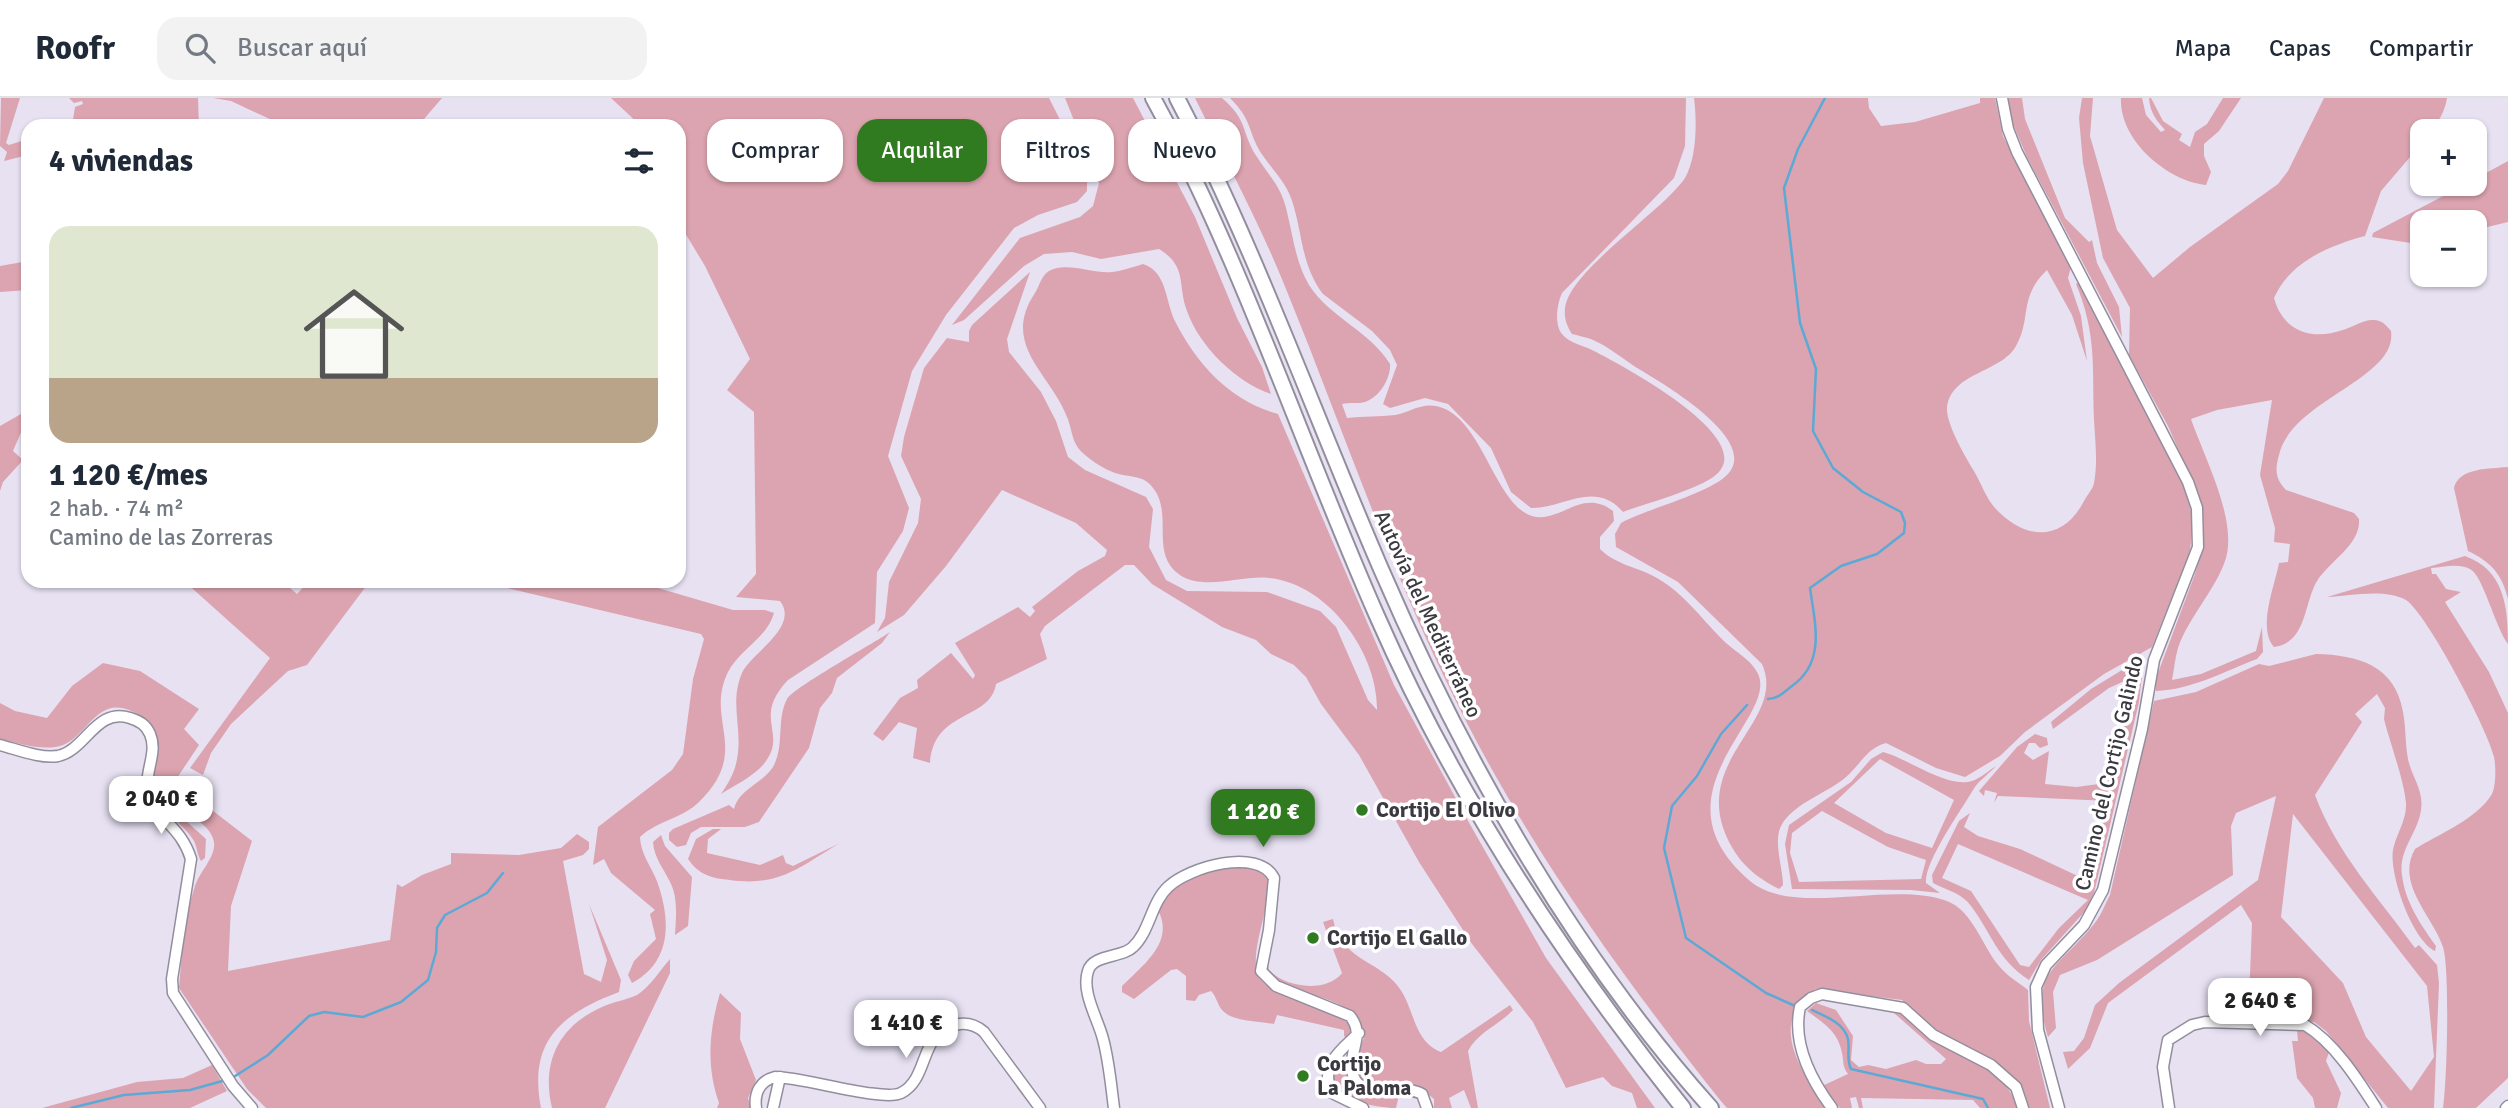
<!DOCTYPE html>
<html lang="es">
<meta charset="utf-8">
<style>
:root{--surface:#fff;--page:#f2f2f3;--text:#1f2937;--muted:#747a83;--line:#e0e1e3;--accent:#307a20}
body{margin:0;font-family:Signika,sans-serif;background:var(--page);color:var(--text);height:100vh;display:flex;flex-direction:column;font-size:26px;white-space:nowrap}
*{box-sizing:border-box;margin:0}
p{font-size:23px;color:var(--muted)}
.icon{flex:none;width:38px;height:38px;fill:none;stroke:currentColor;stroke-width:2;stroke-linecap:round;stroke-linejoin:round}
.map{position:relative;flex:1;overflow:hidden}
.details{position:absolute;left:21px;top:21px;width:665px;height:469px;display:flex;flex-direction:column;background:var(--surface);border-radius:21px;box-shadow:0 2px 5px #0004}
.details>*{flex:none}
.hud{position:absolute;left:707px;top:21px;width:665px;height:63px;display:flex;gap:14px}
.fabs{position:absolute;left:2410px;top:21px;display:grid;gap:14px}
.fabs a{display:grid;place-items:center;width:77px;height:77px;border-radius:14px;background:var(--surface);box-shadow:0 2px 5px #0004;font-size:35px}
.price{position:absolute;translate:-50% -60px;padding:0 16px;border-radius:14px;background:#fff;color:#222;font-size:23px;line-height:46px;filter:drop-shadow(0 2px 4px #0008)}
.price::after{content:'';position:absolute;left:50%;top:42px;width:21px;height:16px;margin-left:-10px;background:inherit;clip-path:polygon(0 0,100% 0,50% 100%)}
.price.on{background:var(--accent);color:#fff}
ul{padding:0;list-style:none}
li{display:grid;align-content:center;gap:14px;height:371px;padding:0 28px}
li+li{border-top:2px solid var(--line)}
li span{display:grid;place-items:center;height:217px;border-radius:21px;color:#555}
li>.icon{margin-inline-start:auto}
span .icon{width:126px;height:126px;fill:#fffc;stroke-width:1}
li b{font-size:30px}
h2{display:flex;justify-content:space-between;align-items:center;height:84px;padding:0 28px;font-size:30px}
.chip{padding:0 24px;border-radius:21px;background:var(--surface);box-shadow:0 2px 5px #0004;font-size:24px;line-height:63px}
.chip.on{background:var(--accent);color:#fff}
header{display:flex;align-items:center;gap:42px;box-sizing:border-box;height:98px;padding:0 35px;background:var(--surface);border-bottom:2px solid var(--line)}
header strong{font-size:33px}
nav{display:flex;gap:38px;margin-inline-start:auto;font-size:24px}
.search{width:490px;height:63px;background:var(--page);display:flex;align-items:center;gap:18px;box-sizing:border-box;padding:0 24px;border-radius:21px;color:var(--muted);font-size:26px}
.map>svg:first-child{display:block}
</style>
<header>
<strong>Roofr</strong>
<div class="search"><svg class="icon" aria-label="search" viewBox="0 0 24 24"><circle cx="10" cy="10" r="6"/><path d="M15 15l6 6"/></svg>Buscar aquí</div>
<nav><a>Mapa</a><a>Capas</a><a>Compartir</a></nav>
</header>
<div class="map">
<svg width="2508" height="1010" viewBox="0 0 2508 1010">
<rect width="100%" height="100%" fill="#e7e1f2"/>
<path fill="#dca4b0" fill-rule="evenodd" d="M 1,0 L 20,0 L 6,45 L 9,47 L 28,41 L 28,57 L 4,63 L 7,54 L 0,48 Z
M 69,0 L 198,0 L 199,28 L 181,28 L 182,25 L 164,28 L 72,28 L 75,9 L 83,6 L 82,3 L 74,5 Z
M 213,0 L 442,0 L 418,28 L 278,28 L 274,23 L 231,3 Z
M 611,0 L 1049,0 L 1087,75 L 1087,93 L 1077,104 L 1038,117 L 1014,130 L 946,217 L 912,273 L 888,358 L 909,410 L 903,433 L 877,474 L 875,525 L 788,582 C 752,620 787,634 766,663 C 757,677 735,687 721,696 C 728,686 735,674 737,661 C 743,631 729,605 742,575 C 751,555 800,529 780,503 L 736,499 L 756,476 L 754,314 L 727,292 L 750,261 L 705,168 L 679,125 L 679,28 L 641,28 Z
M 1065,0 L 1133,0 L 1195,119 L 1237,220 L 1262,269 L 1271,296 C 1236,284 1199,248 1187,213 C 1177,186 1188,169 1159,151 L 1101,161 L 1072,154 L 1044,156 L 1024,168 L 964,222 L 952,227 L 1020,140 L 1080,119 L 1093,108 L 1099,85 Z
M 1195,0 L 1222,0 C 1249,23 1241,35 1257,59 C 1268,76 1281,89 1286,110 C 1293,137 1295,163 1309,187 C 1329,219 1370,233 1390,266 C 1391,280 1380,299 1365,304 C 1359,306 1349,304 1342,306 L 1347,320 C 1363,318 1380,319 1395,317 C 1410,314 1421,305 1436,308 C 1482,317 1494,406 1532,418 C 1560,426 1582,389 1613,413 L 1614,423 L 1600,439 L 1600,451 C 1616,467 1638,469 1657,480 C 1685,496 1703,523 1726,545 C 1736,554 1751,562 1757,574 C 1783,618 1646,694 1750,783 C 1794,820 1890,782 1947,803 C 1973,813 1982,848 1999,868 C 2007,878 2018,884 2028,892 L 2029,923 L 2050,1010 L 2029,1010 L 2019,987 L 2000,969 L 1974,951 L 1932,933 L 1902,902 L 1816,891 C 1766,923 1801,974 1827,1010 L 1727,1010 L 1720,1002 C 1617,872 1520,737 1448,587 C 1385,458 1340,323 1286,191 C 1260,126 1226,63 1195,0 Z
M 1230,0 L 1686,0 L 1685,48 L 1674,80 L 1562,195 C 1557,206 1554,226 1562,236 C 1570,246 1586,248 1596,254 C 1621,267 1755,338 1718,375 C 1704,390 1644,406 1623,414 C 1595,381 1562,411 1531,410 L 1511,394 L 1491,350 L 1448,306 L 1425,300 L 1390,310 L 1383,306 L 1397,267 L 1390,252 L 1372,233 L 1323,196 C 1300,166 1303,133 1291,100 C 1285,83 1271,70 1261,55 C 1247,32 1253,23 1230,0 Z
M 1694,0 L 1868,0 L 1869,10 L 1881,28 L 1915,24 L 1980,5 L 1980,0 L 1995,0 L 2003,38 L 2071,169 L 2068,180 L 2081,218 L 2087,263 L 2072,217 L 2047,172 C 2018,200 2032,220 2016,248 C 2001,275 1951,274 1947,310 C 1946,326 1966,360 1974,373 C 1981,385 1986,400 1995,410 C 2025,443 2063,444 2084,403 C 2087,397 2093,391 2094,385 C 2098,364 2095,342 2094,321 C 2092,268 2097,237 2076,186 L 2079,184 L 2186,392 L 2193,421 L 2190,454 L 2152,549 L 2104,576 L 2025,634 L 2000,658 L 1965,679 L 1936,670 L 1886,645 C 1867,650 1861,666 1846,679 C 1828,695 1793,705 1781,728 C 1773,744 1783,770 1783,787 L 1779,791 C 1753,778 1736,762 1725,735 C 1695,659 1787,622 1762,566 L 1678,484 L 1616,449 L 1615,436 L 1621,425 C 1648,410 1709,396 1728,376 C 1761,340 1655,281 1634,268 C 1621,259 1607,248 1593,242 C 1586,239 1579,238 1572,236 C 1567,228 1564,221 1565,211 C 1568,173 1662,114 1685,80 C 1697,60 1697,22 1694,0 Z
M 2008,0 L 2022,0 L 2025,21 L 2065,120 L 2089,144 L 2092,142 L 2097,165 L 2119,209 L 2122,239 L 2027,59 L 2009,17 Z
M 2082,0 L 2093,0 L 2090,38 L 2117,132 L 2153,180 L 2190,149 L 2278,86 L 2288,73 L 2324,0 L 2447,0 C 2445,13 2439,23 2431,33 L 2422,33 L 2422,45 L 2381,93 L 2365,138 C 2328,148 2290,164 2274,200 C 2283,233 2311,243 2343,232 C 2353,229 2364,221 2374,222 C 2382,222 2386,227 2391,233 C 2398,281 2291,302 2279,357 C 2275,371 2275,381 2286,392 L 2354,415 L 2359,421 C 2361,447 2330,462 2317,483 C 2304,504 2307,545 2274,549 C 2257,530 2275,487 2279,465 L 2288,464 L 2290,446 L 2274,444 L 2275,430 L 2260,377 L 2272,302 L 2217,312 L 2191,321 C 2204,359 2237,420 2226,460 C 2216,492 2189,518 2178,550 C 2175,560 2174,572 2172,582 L 2201,576 L 2256,553 L 2262,529 L 2263,554 L 2257,561 C 2225,573 2191,592 2156,593 L 2155,583 L 2195,476 L 2204,443 L 2201,403 L 2168,328 L 2129,257 L 2130,210 L 2103,160 L 2083,65 L 2079,20 Z
M 2121,0 L 2142,0 L 2146,17 L 2161,34 L 2165,32 C 2156,22 2150,14 2149,0 L 2151,0 L 2163,23 L 2182,36 L 2179,42 L 2190,49 L 2195,34 L 2207,26 L 2223,0 L 2241,0 L 2219,33 L 2204,46 L 2204,58 L 2211,74 L 2206,87 C 2167,83 2119,42 2121,0 Z
M 2508,63 L 2508,124 L 2475,132 L 2474,124 L 2422,124 L 2422,145 L 2417,146 L 2372,139 L 2373,135 L 2466,86 L 2474,86 L 2475,81 Z
M 28,163 L 28,192 L 0,194 L 0,168 Z
M 1143,166 C 1168,174 1165,205 1176,225 C 1198,268 1231,303 1278,316 L 1394,587 L 1472,730 L 1546,860 L 1655,1010 L 1637,1010 L 1632,995 L 1612,988 L 1603,979 L 1566,990 L 1533,924 L 1472,846 L 1419,764 L 1359,657 L 1321,606 L 1306,579 L 1294,567 L 1271,556 L 1256,542 L 1222,529 L 1152,486 L 1134,467 L 1125,467 L 1045,528 L 1040,536 L 1047,561 L 996,586 C 990,623 934,611 930,665 L 913,660 L 917,630 L 899,624 L 883,643 L 873,636 L 900,600 L 918,590 L 917,582 L 951,555 L 973,581 L 975,577 L 955,545 L 1018,509 L 1030,519 L 1035,513 L 1032,509 L 1078,473 L 1105,458 L 1107,452 L 1076,425 L 1002,392 L 946,468 L 904,517 L 877,534 L 885,520 L 889,484 L 918,425 L 921,401 L 901,358 L 904,339 L 924,270 L 947,240 L 969,244 L 969,233 L 972,227 L 1030,174 L 1007,241 L 1009,254 L 1041,294 L 1056,323 L 1068,359 L 1085,372 L 1146,399 L 1153,411 L 1149,449 L 1166,482 L 1187,493 L 1267,494 L 1320,513 L 1336,529 L 1368,602 L 1377,612 C 1378,555 1328,486 1269,480 C 1242,477 1204,493 1180,477 C 1149,456 1174,416 1153,390 C 1143,376 1130,380 1115,375 C 1104,371 1093,364 1084,356 C 1071,345 1073,333 1067,319 C 1051,276 1000,247 1035,195 C 1040,187 1041,178 1049,173 C 1066,163 1093,176 1112,174 C 1122,173 1133,169 1143,166 Z
M 28,312 L 28,327 L 22,332 L 13,353 L 23,362 L 3,384 L 0,393 L 0,328 Z
M 2508,369 L 2508,501 C 2502,476 2491,464 2468,453 L 2454,390 C 2459,369 2490,371 2508,369 Z
M 2465,458 C 2504,472 2508,508 2508,546 C 2495,529 2483,477 2470,471 C 2459,465 2443,469 2431,470 L 2432,476 L 2436,476 L 2446,491 L 2461,494 L 2445,504 L 2489,574 L 2508,615 L 2508,980 L 2476,1010 L 2443,1010 C 2447,985 2450,871 2443,849 C 2433,818 2395,786 2415,751 C 2439,736 2477,721 2492,696 C 2496,688 2496,668 2494,659 C 2488,632 2427,516 2406,502 C 2385,490 2349,498 2327,499 Z
M 184,483 L 282,483 L 297,496 L 309,483 L 370,483 L 307,567 L 288,573 L 231,626 L 211,655 L 203,677 L 190,670 L 270,560 Z
M 478,483 L 634,483 L 733,512 L 765,512 L 774,515 C 767,540 740,551 728,574 C 704,623 752,652 699,704 C 683,720 657,723 640,739 C 641,759 654,771 659,789 C 671,826 670,865 632,885 L 628,877 L 634,863 L 656,841 L 650,816 L 655,812 L 611,775 L 604,761 L 593,767 L 598,729 L 672,672 L 683,656 L 693,581 L 704,541 L 701,536 Z
M 890,534 L 882,545 L 837,580 L 832,595 L 820,610 L 809,650 L 759,724 L 745,729 L 701,729 L 691,735 L 686,747 L 677,749 L 669,742 L 669,735 L 673,731 L 729,707 L 734,711 C 739,691 762,686 773,669 C 785,648 776,622 787,601 C 794,589 873,546 890,534 Z
M 2316,556 C 2358,557 2395,567 2403,614 C 2406,629 2405,646 2408,661 C 2412,680 2424,692 2421,712 C 2418,735 2398,752 2402,777 C 2405,804 2421,827 2436,848 L 2435,853 C 2412,842 2389,776 2393,752 C 2396,736 2407,722 2406,705 C 2404,682 2390,645 2384,621 L 2385,610 L 2377,596 L 2355,616 L 2362,624 L 2315,697 C 2337,756 2379,800 2415,850 L 2419,847 L 2437,867 L 2439,885 L 2434,1010 L 2388,1010 L 2326,933 L 2314,924 L 2263,919 L 2261,900 L 2249,903 L 2252,825 L 2241,807 L 2108,905 L 2090,950 L 2068,971 L 2063,954 L 2074,953 L 2084,940 L 2095,907 L 2119,885 L 2258,782 L 2276,698 L 2236,715 L 2231,728 L 2233,777 L 2097,862 L 2060,877 L 2053,894 L 2056,930 L 2048,939 C 2028,873 2059,870 2094,826 C 2101,818 2105,806 2110,797 L 2154,603 L 2196,594 L 2259,566 L 2269,568 ZM 2293,716 L 2427,888 L 2434,959 L 2411,993 L 2366,939 L 2343,885 L 2281,819 Z
M 103,565 L 140,573 L 199,611 L 184,631 L 199,647 L 173,686 L 170,696 L 186,723 L 206,741 L 205,760 L 201,763 C 197,756 197,749 194,743 C 183,724 155,710 153,687 C 151,666 166,636 145,621 C 99,588 91,636 63,647 C 44,654 19,645 0,641 L 0,605 L 15,613 L 47,620 L 72,588 Z
M 2127,569 L 2137,569 L 2142,577 L 2139,604 L 2094,795 L 2086,812 L 2041,862 L 2029,882 C 1997,861 1992,836 1971,808 C 1962,795 1946,792 1933,785 L 1932,777 L 1959,723 L 1970,715 L 1964,729 L 1978,738 L 2020,751 L 2082,780 L 2109,703 L 1998,698 L 1994,705 L 1997,695 L 1985,692 L 1984,698 L 1979,693 L 2017,649 L 2035,636 L 2047,640 L 2048,647 L 2040,650 L 2035,645 L 2029,645 L 2024,655 L 2033,662 L 2049,653 L 2045,686 L 2076,689 L 2099,686 L 2130,596 L 2131,580 L 2109,590 L 2053,631 L 2051,624 L 2091,591 ZM 1958,746 L 2088,802 L 2059,830 L 2029,869 L 2020,867 L 1971,793 L 1942,780 Z
M 1883,654 C 1907,660 1948,691 1972,683 C 1981,680 1988,673 1996,668 C 1989,676 1978,683 1973,692 C 1962,711 1924,764 1926,785 L 1940,795 L 1911,792 L 1792,791 L 1785,746 L 1789,727 L 1851,684 L 1871,661 ZM 1880,661 L 1954,702 L 1932,750 L 1886,735 L 1834,705 ZM 1822,713 L 1888,749 L 1926,762 L 1921,781 L 1799,784 L 1790,755 L 1792,735 Z
M 192,678 L 208,709 L 252,743 L 231,808 L 228,873 L 390,842 L 397,786 L 402,789 L 422,777 L 451,766 L 451,755 L 519,757 L 561,750 L 577,736 L 589,744 L 589,751 L 583,757 L 563,763 L 584,876 L 601,884 L 607,862 L 589,806 L 621,882 L 619,894 C 561,916 528,943 541,1010 L 266,1010 L 247,991 L 179,890 C 182,856 184,820 195,788 C 200,773 216,759 214,744 C 209,717 166,718 183,682 Z
M 713,731 L 721,731 L 708,741 L 707,755 L 760,767 L 783,757 L 786,765 L 793,768 L 840,745 C 799,769 780,789 730,782 C 711,780 699,777 688,761 L 696,741 Z
M 661,737 L 665,748 L 692,779 L 688,828 L 675,837 C 676,820 678,801 671,786 C 664,771 654,760 653,744 Z
M 1240,767 L 1260,770 L 1270,781 C 1270,809 1251,849 1257,874 C 1262,898 1318,904 1338,915 C 1344,918 1349,925 1353,931 L 1349,942 L 1344,938 L 1344,932 L 1277,917 L 1274,926 C 1259,923 1234,924 1223,913 C 1217,907 1217,899 1211,893 L 1199,897 L 1195,903 L 1186,902 L 1186,878 L 1177,871 L 1171,872 L 1134,901 L 1122,894 L 1122,888 C 1143,867 1175,844 1158,812 C 1172,781 1209,771 1240,767 Z
M 1333,821 C 1341,862 1377,862 1397,887 C 1415,908 1412,943 1441,954 L 1510,907 L 1513,912 C 1499,927 1478,934 1468,953 L 1478,1010 L 1471,1010 L 1464,992 L 1449,1000 L 1452,1010 L 1434,1010 L 1434,1001 C 1403,973 1386,999 1362,983 L 1356,963 L 1365,936 C 1349,889 1293,906 1266,871 L 1266,859 L 1269,872 C 1285,890 1327,895 1342,875 L 1323,824 Z
M 670,861 L 670,875 L 605,1010 L 552,1010 C 541,964 559,928 602,909 C 613,904 626,902 637,897 C 649,890 661,871 670,861 Z
M 720,895 L 741,915 L 740,941 L 756,982 L 748,1000 L 751,1010 L 717,1010 L 719,1005 C 706,968 709,933 720,895 Z
M 1816,905 L 1836,912 L 1853,938 L 1851,962 L 1859,969 L 1868,967 L 1886,971 L 1916,962 L 1926,966 L 1941,966 L 1946,961 L 1894,915 L 1897,912 C 1909,923 1921,936 1935,944 C 1966,962 2007,971 2017,1010 L 1980,1010 L 1973,1002 L 1861,1000 L 1863,1010 L 1859,1010 L 1856,999 L 1850,1000 L 1852,1010 L 1840,1010 L 1822,988 L 1848,976 C 1842,968 1844,964 1842,955 C 1838,933 1823,925 1807,913 Z
M 2297,932 L 2306,934 L 2329,954 L 2326,963 L 2341,995 L 2337,1010 L 2315,1010 L 2313,1000 L 2297,980 L 2292,943 L 2298,943 Z
M 1339,959 L 1343,961 L 1347,978 L 1356,992 L 1375,997 L 1399,997 L 1396,1010 C 1370,1010 1309,997 1339,959 Z
M 212,967 L 227,993 L 190,1010 L 42,1010 L 137,984 L 183,980 Z"/>
<g fill="none" stroke-linecap="round" stroke-linejoin="round">
<path stroke="#5ca9d6" stroke-width="2.5" d="M 1768,601 C 1778,601 1784,594 1792,588 C 1826,564 1815,526 1810,490 L 1841,468 L 1877,456 L 1904,435 L 1905,425 L 1901,414 L 1863,394 L 1833,370 L 1813,333 L 1816,271 L 1800,225 L 1784,90 L 1798,51 L 1825,0
M 1747,607 L 1721,636 L 1697,678 L 1672,708 L 1664,750 L 1686,840 L 1766,895 L 1793,907
M 1812,912 C 1825,918 1844,925 1848,941 C 1850,952 1846,961 1851,971 L 1983,1001 L 1988,1010
M 232,980 L 268,957 L 309,918 L 324,914 L 363,919 L 401,904 L 428,882 L 436,854 L 437,830 L 445,817 L 487,795 L 503,775
M 71,1010 L 124,997 L 190,992 L 226,982"/>
<defs>
<path id="minor" d="M 2002,0 L 2008,31 L 2017,54 L 2188,384 L 2197,410 L 2198,449 L 2154,562 L 2142,631 L 2103,792 L 2084,827 L 2046,867 L 2036,889 L 2038,932 L 2059,1010
M 0,647 C 16,651 41,661 58,658 C 86,652 96,609 130,620 C 140,623 146,627 150,636 C 159,657 141,677 150,699 C 160,724 181,729 191,761 L 172,881 L 173,895 L 233,988 L 252,1010
M 1359,935 C 1340,953 1319,967 1332,995 L 1363,1010
M 756,1010 C 754,995 760,983 775,979 C 803,979 883,1004 901,995 C 931,980 918,930 960,926 C 970,925 977,928 984,934 L 1040,1010
M 773,1010 L 780,979
M 1114,1010 C 1111,987 1109,963 1103,941 C 1098,921 1081,894 1088,873 C 1093,856 1122,860 1133,849 C 1150,833 1151,805 1168,789 C 1189,769 1258,749 1274,780 L 1269,832 L 1261,873 L 1276,888 L 1350,918 C 1365,937 1350,950 1352,971 C 1355,1007 1401,984 1422,996 L 1427,1010
M 1832,1010 C 1812,983 1792,945 1800,909 L 1811,900 L 1822,896 L 1903,910 L 1933,937 L 1991,967 L 2016,989 L 2023,1010
M 2169,1010 L 2163,969 L 2168,942 L 2192,927 L 2205,924 L 2305,927 C 2334,944 2358,982 2376,1010
M 2506,1010 L 2508,1008"/>
<path id="highway" d="M 1153,0 C 1243,165 1301,346 1377,518 C 1455,696 1562,859 1683,1010
M 1177,0 C 1256,152 1313,314 1381,471 C 1464,663 1571,853 1711,1010"/>
</defs>
<use href="#minor" stroke="#938e9e" stroke-width="13"/>
<use href="#highway" stroke="#938e9e" stroke-width="18"/>
<use href="#minor" stroke="#fff" stroke-width="10"/>
<use href="#highway" stroke="#fff" stroke-width="14"/>
</g>
<g fill="#307a20" stroke="#fff" stroke-width="2.5">
<circle cx="1362" cy="712" r="7"/>
<circle cx="1313" cy="840" r="7"/>
<circle cx="1303" cy="978" r="7"/>
</g>
<g text-anchor="middle" dominant-baseline="central" stroke-width="7" stroke-linejoin="round" paint-order="stroke">
<g font-size="21" fill="#3c3a41" stroke="#fff">
<text transform="translate(1428 516) rotate(65)">Autovía del Mediterráneo</text>
<text transform="translate(2109 675) rotate(-77)">Camino del Cortijo Galindo</text>
</g>
<g font-size="21" font-weight="bold" fill="#3c3a41" stroke="#fff" text-anchor="start">
<text x="1376" y="712">Cortijo El Olivo</text>
<text x="1327" y="840">Cortijo El Gallo</text>
<text x="1317" y="966">Cortijo<tspan x="1317" dy="24">La Paloma</tspan></text>
</g>
</g>
</svg>
<div class="fabs">
<a>+</a>
<a>−</a>
</div>
<b class="price" style="left:161px;top:738px">2 040 €</b>
<b class="price on" style="left:1263px;top:751px">1 120 €</b>
<b class="price" style="left:2260px;top:940px">2 640 €</b>
<b class="price" style="left:906px;top:962px">1 410 €</b>
<div class="hud">
<a class="chip">Comprar</a>
<a class="chip on">Alquilar</a>
<a class="chip">Filtros</a>
<a class="chip">Nuevo</a>
</div>
<section class="details">
<h2>4 viviendas<svg class="icon" aria-label="filters" viewBox="0 0 24 24"><path d="M4 7h16M4 17h16"/><circle cx="9" cy="7" r="2"/><circle cx="15" cy="17" r="2"/></svg></h2>
<ul>
<li><span style="background:linear-gradient(#dfe7d0 70%,#b9a48a 0)"><svg class="icon" aria-label="home" viewBox="0 0 24 24"><path d="M3 11l9-7 9 7M6 9v11h12V9"/></svg></span><div><b>1 120 €/mes</b><p>2 hab. · 74 m²</p><p>Camino de las Zorreras</p></div></li>
</ul>
</section>
</div>
